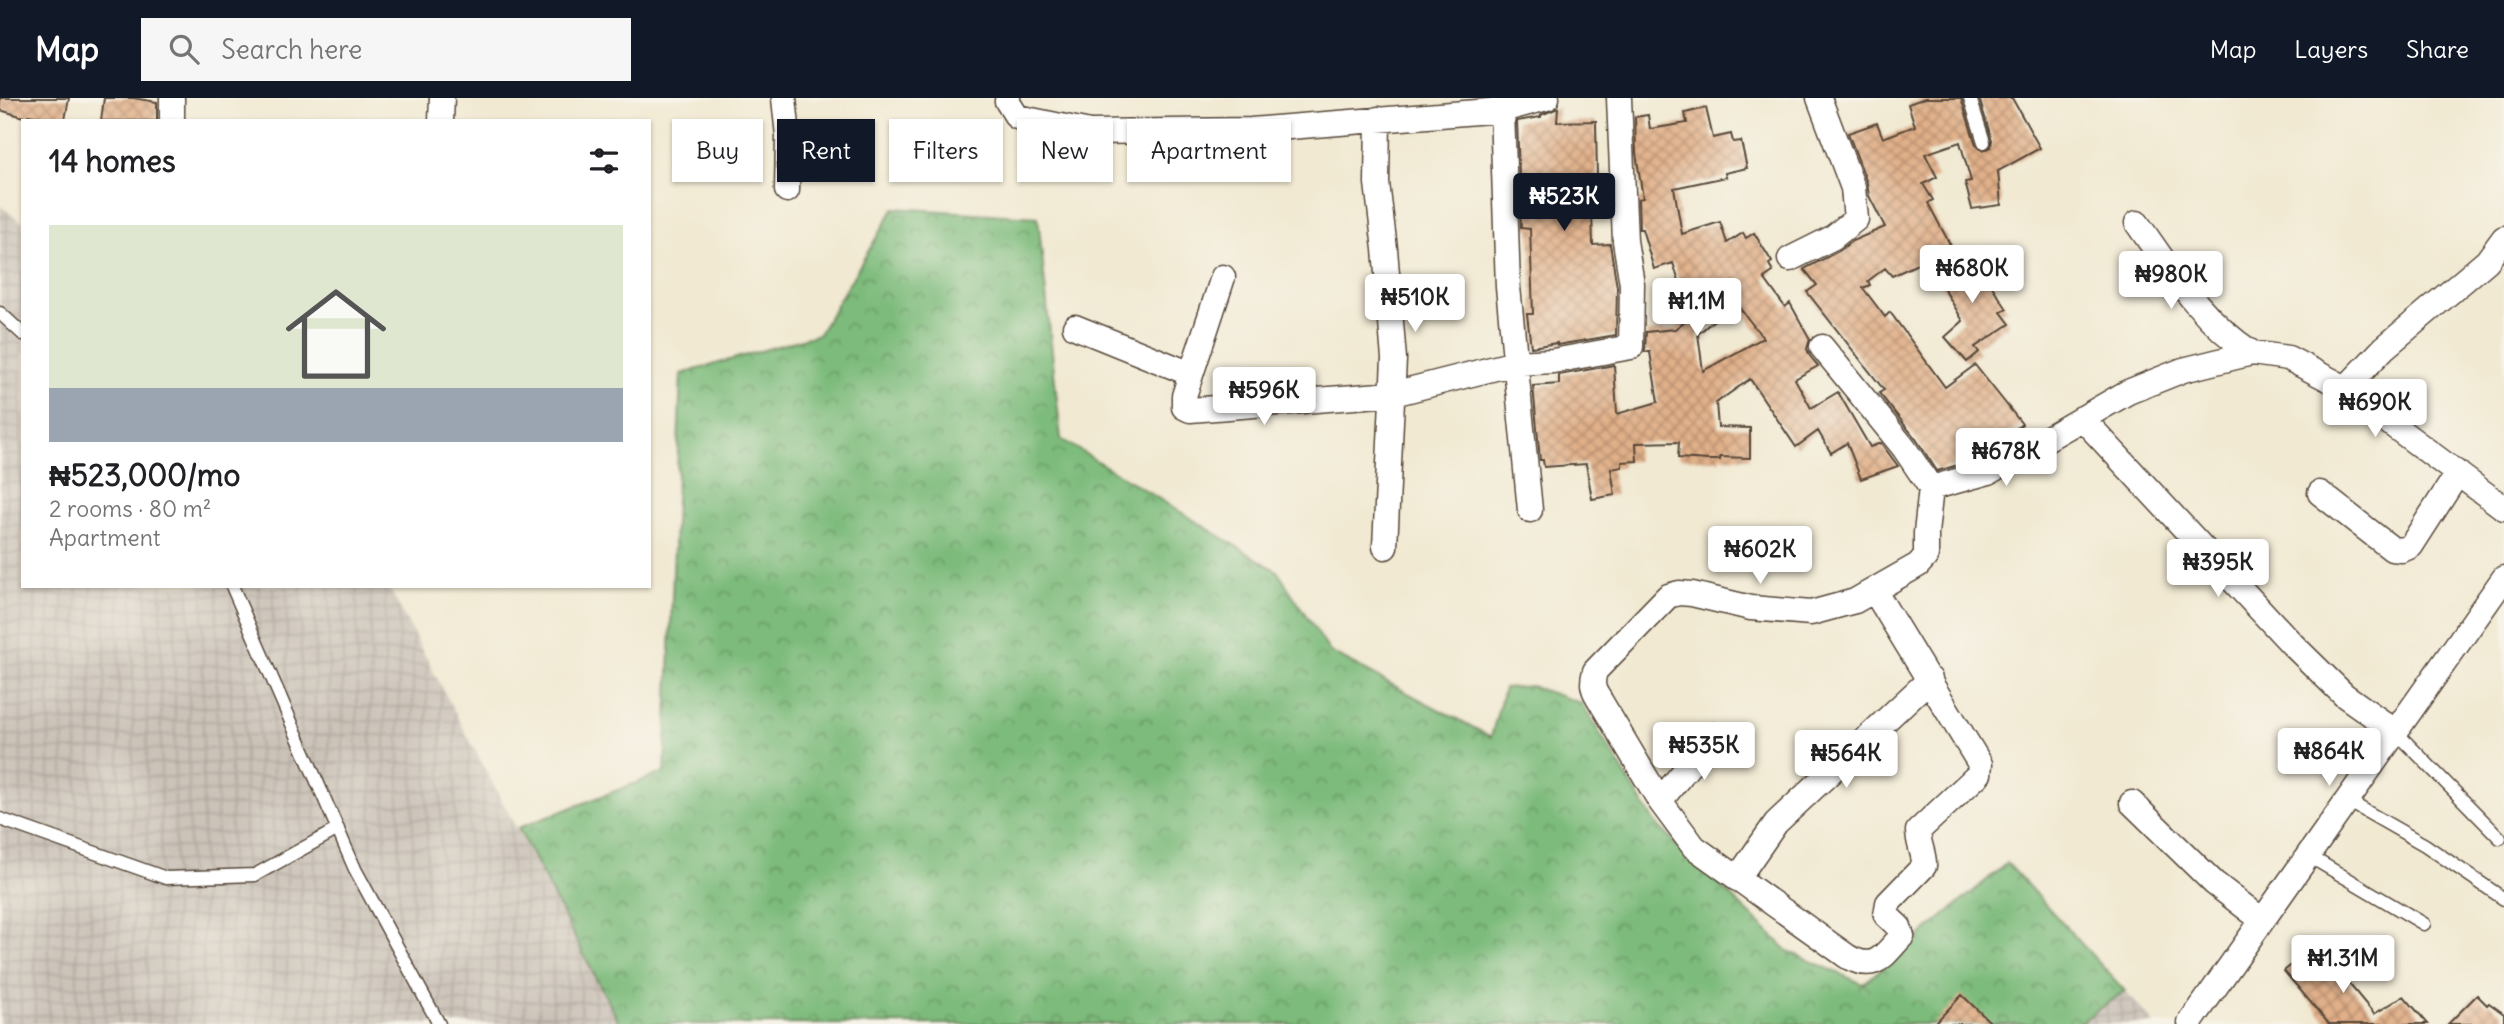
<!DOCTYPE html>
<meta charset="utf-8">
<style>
:root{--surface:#fff;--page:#f6f6f6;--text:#202124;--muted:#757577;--line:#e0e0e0;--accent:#111827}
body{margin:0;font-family:Delius,sans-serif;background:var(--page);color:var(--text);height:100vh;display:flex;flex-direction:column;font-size:26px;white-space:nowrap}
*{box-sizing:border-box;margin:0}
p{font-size:23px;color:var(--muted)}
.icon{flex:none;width:38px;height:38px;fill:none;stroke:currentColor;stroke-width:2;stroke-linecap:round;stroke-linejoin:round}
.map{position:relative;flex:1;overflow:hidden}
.side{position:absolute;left:21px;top:21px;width:630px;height:469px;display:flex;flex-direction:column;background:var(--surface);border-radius:0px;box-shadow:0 2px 5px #0004}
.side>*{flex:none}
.top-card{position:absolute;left:672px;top:21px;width:665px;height:63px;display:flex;gap:14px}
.price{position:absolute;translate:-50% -60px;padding:0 16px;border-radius:7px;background:#fff;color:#222;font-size:23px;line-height:46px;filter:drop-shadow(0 2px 4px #0008)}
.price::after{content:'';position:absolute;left:50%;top:42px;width:21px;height:16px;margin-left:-10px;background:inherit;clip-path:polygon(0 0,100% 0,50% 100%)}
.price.selected{background:var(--accent);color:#fff}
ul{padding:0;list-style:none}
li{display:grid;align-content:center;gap:14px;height:371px;padding:0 28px}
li+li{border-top:2px solid var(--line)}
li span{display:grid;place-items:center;height:217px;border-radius:0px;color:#555}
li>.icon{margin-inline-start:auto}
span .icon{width:126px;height:126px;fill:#fffc;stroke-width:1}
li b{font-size:30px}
h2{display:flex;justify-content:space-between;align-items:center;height:84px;padding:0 28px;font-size:30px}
.tag{padding:0 24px;border-radius:0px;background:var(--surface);box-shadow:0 2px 5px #0004;font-size:24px;line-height:63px}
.tag.selected{background:var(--accent);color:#fff}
header{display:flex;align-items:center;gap:42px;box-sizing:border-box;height:98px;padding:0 35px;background:var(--accent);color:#fff}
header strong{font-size:33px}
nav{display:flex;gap:38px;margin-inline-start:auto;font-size:24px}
.search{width:490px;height:63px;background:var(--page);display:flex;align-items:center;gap:18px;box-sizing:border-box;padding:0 24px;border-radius:0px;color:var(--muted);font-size:26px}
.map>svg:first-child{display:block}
</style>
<header>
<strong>Map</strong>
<div class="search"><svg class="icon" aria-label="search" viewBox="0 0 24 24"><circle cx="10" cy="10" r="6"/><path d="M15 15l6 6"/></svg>Search here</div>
<nav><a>Map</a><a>Layers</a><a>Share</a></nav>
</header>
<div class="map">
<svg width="2504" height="926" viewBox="0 0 2504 926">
<defs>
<pattern id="industrial-grid" width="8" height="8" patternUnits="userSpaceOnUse" patternTransform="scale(1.75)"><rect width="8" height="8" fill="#cbc2b8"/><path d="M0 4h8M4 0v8" fill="none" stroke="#afa79e"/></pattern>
<pattern id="forest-crowns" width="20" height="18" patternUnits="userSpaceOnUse" patternTransform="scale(1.75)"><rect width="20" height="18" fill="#7dbb7b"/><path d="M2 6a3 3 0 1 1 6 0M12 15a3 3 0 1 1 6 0" fill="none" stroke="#689864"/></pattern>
<pattern id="building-cross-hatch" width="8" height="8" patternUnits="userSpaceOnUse" patternTransform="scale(1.75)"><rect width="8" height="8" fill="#e1b089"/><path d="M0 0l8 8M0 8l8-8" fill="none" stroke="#b88f6f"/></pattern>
</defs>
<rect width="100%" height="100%" fill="#f7f3e8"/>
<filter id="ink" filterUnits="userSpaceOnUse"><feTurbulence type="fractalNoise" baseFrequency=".0143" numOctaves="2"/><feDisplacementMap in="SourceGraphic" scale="14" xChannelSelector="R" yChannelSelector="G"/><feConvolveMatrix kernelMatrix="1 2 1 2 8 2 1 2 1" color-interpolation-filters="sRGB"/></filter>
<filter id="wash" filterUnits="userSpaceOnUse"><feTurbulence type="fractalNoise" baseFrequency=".00686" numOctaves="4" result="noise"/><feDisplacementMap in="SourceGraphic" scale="28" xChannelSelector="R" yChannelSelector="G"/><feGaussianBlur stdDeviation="1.57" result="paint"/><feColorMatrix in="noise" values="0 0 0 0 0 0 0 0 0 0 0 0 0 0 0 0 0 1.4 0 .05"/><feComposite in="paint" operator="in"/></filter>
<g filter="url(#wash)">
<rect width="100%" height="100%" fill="#f1e9d2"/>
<path fill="url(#industrial-grid)" d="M 0,108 L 23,125 L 23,488 L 388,488 L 620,926 L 0,926 Z
M 2125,893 L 2155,926 L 2078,926 Z"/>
<path fill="url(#forest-crowns)" stroke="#5c724c" stroke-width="2" d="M 894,110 L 1038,119 L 1061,341 L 1277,473 L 1330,554 L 1491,639 L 1504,590 L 1531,588 L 1581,605 L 1655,725 L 1788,853 L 1863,886 L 2007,765 L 2125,893 L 2078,926 L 620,926 L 518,730 L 665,674 L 681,276 L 819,236 Z"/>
<g id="blocks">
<path fill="url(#building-cross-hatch)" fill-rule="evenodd" d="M 0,0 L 69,0 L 65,22 L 28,17 L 27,20 L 0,12 Z
M 104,0 L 133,0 L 157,4 L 157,23 L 101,23 Z
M 1925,0 L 1961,0 L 1976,47 L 1983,53 L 1991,49 L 1992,42 L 1979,0 L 2012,0 L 2040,50 L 1998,73 L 2001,107 L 1972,111 L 1965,84 L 1971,83 L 1960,44 L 1925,56 L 1937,79 L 1923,86 L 1933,102 L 1928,105 L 1952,150 L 1892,178 L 1885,170 L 1868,183 L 1870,187 L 1863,190 L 1885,219 L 1890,214 L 1945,289 L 1975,267 L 2022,326 L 1993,349 L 1969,364 L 1937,373 L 1916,341 L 1879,295 L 1884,292 L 1807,194 L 1817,187 L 1804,171 L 1839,153 L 1852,143 L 1885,129 L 1869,98 L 1867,85 L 1848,35 L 1877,25 L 1883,40 L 1915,28 L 1908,6 Z
M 1558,10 L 1557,24 L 1596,23 L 1597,81 L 1591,81 L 1593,147 L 1610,146 L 1617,189 L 1616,237 L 1557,247 L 1557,245 L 1531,249 L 1527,216 L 1533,216 L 1530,131 L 1521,130 L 1517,23 L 1541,19 L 1541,17 Z
M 1706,10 L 1713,40 L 1731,36 L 1733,44 L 1741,43 L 1747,70 L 1725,75 L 1726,79 L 1674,90 L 1682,136 L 1720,124 L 1727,145 L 1743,135 L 1746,140 L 1754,135 L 1772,164 L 1769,166 L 1773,174 L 1764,180 L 1785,209 L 1790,205 L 1810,241 L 1807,251 L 1810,258 L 1818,268 L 1795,281 L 1811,310 L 1838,294 L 1870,349 L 1881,345 L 1898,368 L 1861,381 L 1847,345 L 1831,355 L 1818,333 L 1796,349 L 1750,281 L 1716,305 L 1718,329 L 1750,330 L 1750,360 L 1720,359 L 1720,362 L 1708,362 L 1678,360 L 1679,344 L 1636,345 L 1637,363 L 1622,364 L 1622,369 L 1611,371 L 1615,397 L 1592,401 L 1586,366 L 1544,369 L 1543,362 L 1540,362 L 1533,288 L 1559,286 L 1559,277 L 1614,267 L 1617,316 L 1658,304 L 1650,254 L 1645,254 L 1646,234 L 1675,231 L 1691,218 L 1673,165 L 1654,171 L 1642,131 L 1639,131 L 1638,101 L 1643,100 L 1636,55 L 1635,19 L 1648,17 L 1650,31 L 1687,25 L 1685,15 ZM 1735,204 L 1763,240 L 1703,273 L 1698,236 Z
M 1968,152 L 2007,211 L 2001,214 L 2010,226 L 1975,249 L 1979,254 L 1967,264 L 1945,239 L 1963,223 L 1936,177 Z
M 2316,846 L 2374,916 L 2404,898 L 2428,926 L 2329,926 L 2284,873 Z
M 1962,897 L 1992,926 L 1934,926 Z
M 2477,897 L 2487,907 L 2489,905 L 2504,916 L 2504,926 L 2448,926 Z"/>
</g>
</g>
<g filter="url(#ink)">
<use href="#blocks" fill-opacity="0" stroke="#564739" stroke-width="2"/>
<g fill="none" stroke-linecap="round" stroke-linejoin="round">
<defs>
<path id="service" d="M 1970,0 L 1984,44
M 0,215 L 23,236
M 232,488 L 355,771 L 439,926
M 2396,634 L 2500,740
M 2348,703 L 2425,747 L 2504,801
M 0,721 L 166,780 L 255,777 L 338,731
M 2309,758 L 2424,826"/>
<path id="minor" d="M 784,0 L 788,38 L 787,92
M 1008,0 L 1007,3 L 1017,19 L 1090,34 L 1251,32 L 1502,12 L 1547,0
M 1502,12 L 1508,189 L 1530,412
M 1378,21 L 1377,85 L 1385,151 L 1394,261 L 1385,449
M 172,23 L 172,0
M 441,23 L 442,0
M 2137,125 C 2171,173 2201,222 2252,255
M 1790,161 L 1832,140 L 1856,121 L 1853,90 L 1819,0
M 1223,179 L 1184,298 L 1184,309 L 1190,312 L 1393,296 L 1515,265 L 1553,263 L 1631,249 L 1632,186 L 1625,143 L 1619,0
M 1075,229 L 1191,276
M 1822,249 L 1904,350 L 1931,390 L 1989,374 L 2128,294 L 2183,272 L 2252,255 L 2288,260 L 2336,285 L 2504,410
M 2345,291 L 2384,250 L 2487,163 L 2504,140
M 2082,320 L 2292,546 L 2344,597 L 2396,634
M 2320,395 L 2392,451 L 2402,452 L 2411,448 L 2458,375
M 1874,492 L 1980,666 L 1979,676 L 1918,733 C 1918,746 1925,757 1924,768 L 1888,805 L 1886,817 L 1899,829 L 1902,838 C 1883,858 1876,874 1848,859 L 1694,749 L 1660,703 L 1598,599 C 1592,590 1592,584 1595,573 L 1668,498 L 1679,495 L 1692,496 L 1751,510 L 1811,515 L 1855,503 L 1918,467 L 1926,458 L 1926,435 L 1931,390
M 1660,703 L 1714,637
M 2132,705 L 2214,785 L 2262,822
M 1737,781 L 1776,725 L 1930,581
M 2191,926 L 2190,925 L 2504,480"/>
</defs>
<use href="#service" stroke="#564739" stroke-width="15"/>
<use href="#minor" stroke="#564739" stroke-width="27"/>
<use href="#service" stroke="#fff" stroke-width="12"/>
<use href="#minor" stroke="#fff" stroke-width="24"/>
</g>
</g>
</svg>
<b class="price selected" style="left:1564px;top:135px">₦523K</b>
<b class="price" style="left:1972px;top:207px">₦680K</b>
<b class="price" style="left:2171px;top:213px">₦980K</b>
<b class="price" style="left:1415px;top:236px">₦510K</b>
<b class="price" style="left:1697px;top:240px">₦1.1M</b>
<b class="price" style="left:1264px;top:329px">₦596K</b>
<b class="price" style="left:2375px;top:341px">₦690K</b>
<b class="price" style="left:2006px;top:390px">₦678K</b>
<b class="price" style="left:1760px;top:488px">₦602K</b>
<b class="price" style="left:2218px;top:501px">₦395K</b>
<b class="price" style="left:1704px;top:684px">₦535K</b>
<b class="price" style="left:2329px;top:690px">₦864K</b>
<b class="price" style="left:1846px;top:692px">₦564K</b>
<b class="price" style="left:2343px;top:897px">₦1.31M</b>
<div class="top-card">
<a class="tag">Buy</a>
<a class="tag selected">Rent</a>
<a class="tag">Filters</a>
<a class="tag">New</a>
<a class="tag">Apartment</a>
</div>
<section class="side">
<h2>14 homes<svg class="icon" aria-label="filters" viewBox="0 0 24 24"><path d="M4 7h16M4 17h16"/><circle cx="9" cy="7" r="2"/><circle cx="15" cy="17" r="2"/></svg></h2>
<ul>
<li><span style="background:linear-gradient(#dfe7d0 75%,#9aa5b1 0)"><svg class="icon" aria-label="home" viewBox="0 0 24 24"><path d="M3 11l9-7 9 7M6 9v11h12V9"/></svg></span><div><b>₦523,000/mo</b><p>2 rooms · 80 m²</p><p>Apartment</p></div></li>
</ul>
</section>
</div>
